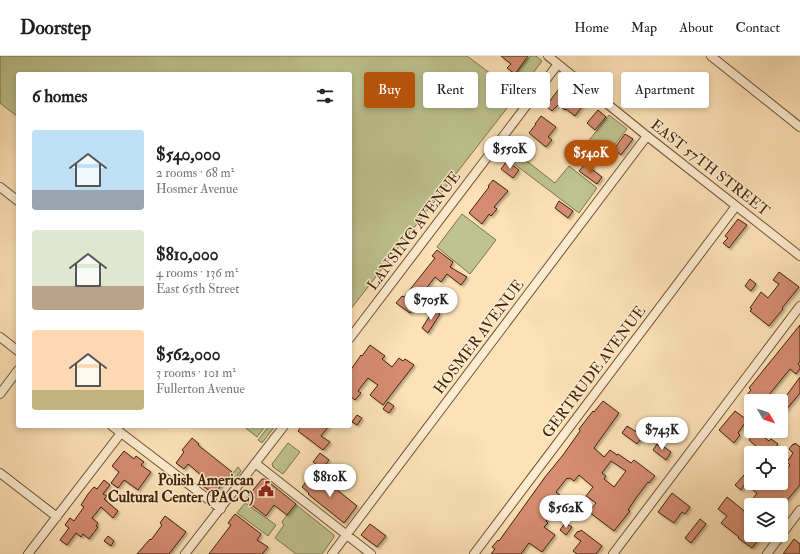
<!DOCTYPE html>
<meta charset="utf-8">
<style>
:root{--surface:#fff;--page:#f6f6f6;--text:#202124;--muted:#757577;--line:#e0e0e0;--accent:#b45309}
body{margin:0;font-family:"IM FELL Double Pica",serif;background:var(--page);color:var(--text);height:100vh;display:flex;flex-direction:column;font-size:15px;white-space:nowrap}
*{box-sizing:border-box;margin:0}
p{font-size:13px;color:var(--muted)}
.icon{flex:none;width:22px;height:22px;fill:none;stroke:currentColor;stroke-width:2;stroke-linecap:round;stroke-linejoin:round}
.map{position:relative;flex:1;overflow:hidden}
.sheet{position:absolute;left:16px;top:16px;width:336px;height:356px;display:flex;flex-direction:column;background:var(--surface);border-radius:4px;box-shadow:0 2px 6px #0003}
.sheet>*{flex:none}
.hud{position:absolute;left:364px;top:16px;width:376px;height:36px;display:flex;gap:8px}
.needle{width:26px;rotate:129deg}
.buttons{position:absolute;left:744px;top:338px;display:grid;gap:8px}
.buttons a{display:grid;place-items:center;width:44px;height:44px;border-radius:4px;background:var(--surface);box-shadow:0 2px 6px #0003;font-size:20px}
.price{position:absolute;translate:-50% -34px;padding:0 9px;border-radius:14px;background:#fff;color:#222;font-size:13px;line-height:26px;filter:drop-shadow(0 1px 2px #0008)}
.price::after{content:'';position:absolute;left:50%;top:24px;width:12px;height:9px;margin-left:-6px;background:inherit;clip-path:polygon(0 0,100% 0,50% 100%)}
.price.active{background:var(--accent);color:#fff}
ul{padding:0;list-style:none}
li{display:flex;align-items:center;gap:12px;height:100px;padding:0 16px}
li span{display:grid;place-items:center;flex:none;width:112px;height:80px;border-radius:4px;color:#555}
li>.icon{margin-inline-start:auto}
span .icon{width:48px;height:48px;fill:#fffc;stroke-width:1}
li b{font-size:17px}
h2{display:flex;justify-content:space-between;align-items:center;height:48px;padding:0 16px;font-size:17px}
.pill{padding:0 14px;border-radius:4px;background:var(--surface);box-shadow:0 2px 6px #0003;font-size:14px;line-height:36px}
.pill.active{background:var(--accent);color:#fff}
header{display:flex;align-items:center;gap:24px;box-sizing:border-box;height:56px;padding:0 20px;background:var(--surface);border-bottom:1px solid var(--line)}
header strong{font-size:19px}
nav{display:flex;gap:22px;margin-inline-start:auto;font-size:14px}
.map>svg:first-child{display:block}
</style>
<header>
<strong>Doorstep</strong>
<nav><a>Home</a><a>Map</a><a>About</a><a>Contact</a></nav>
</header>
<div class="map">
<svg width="800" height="498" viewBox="0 0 800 498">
<defs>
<filter id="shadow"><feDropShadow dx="2" dy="2" stdDeviation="1" flood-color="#0004"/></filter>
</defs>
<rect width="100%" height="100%" fill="#fde2b7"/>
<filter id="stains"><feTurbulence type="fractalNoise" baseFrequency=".005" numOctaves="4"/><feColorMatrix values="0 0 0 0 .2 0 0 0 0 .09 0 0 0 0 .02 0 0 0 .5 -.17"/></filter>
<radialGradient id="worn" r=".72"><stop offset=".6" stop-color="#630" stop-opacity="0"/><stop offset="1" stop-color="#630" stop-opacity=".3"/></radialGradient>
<path fill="#bec38f" stroke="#7f724c" d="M 0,0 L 467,0 L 518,38 L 350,254 L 350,18 L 18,18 L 18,61 L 0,47 Z
M 530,0 L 536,0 L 542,5 L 518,37 L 507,29 Z
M 609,59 L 627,73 L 605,101 L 587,87 Z
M 511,93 L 555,127 L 569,110 L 597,132 L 579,157 L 505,101 Z
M 462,158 L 496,184 L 470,218 L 437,191 Z
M 243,370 L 265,370 L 257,381 Z
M 269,370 L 275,370 L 262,387 L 258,384 Z
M 288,387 L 300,396 L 283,418 L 273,411 L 272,408 Z
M 238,411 L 241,415 L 231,428 L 227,425 Z
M 245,447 L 276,469 L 268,480 L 237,457 Z
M 295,448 L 334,479 L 334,481 L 322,498 L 296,498 L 275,482 L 284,469 L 282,466 Z"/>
<path fill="#d58c71" stroke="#40220a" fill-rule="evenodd" filter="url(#shadow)" d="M 501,0 L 528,0 L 515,18 L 507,12 L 511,8 Z
M 564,26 L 587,44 L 575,60 L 566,53 L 565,54 L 558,49 L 552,55 L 546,50 Z
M 598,54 L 606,61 L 595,74 L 587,67 Z
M 541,60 L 556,71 L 548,81 L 552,84 L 546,91 L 529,77 L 536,68 L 535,68 Z
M 625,78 L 633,83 L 621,99 L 614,93 Z
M 521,88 L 533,97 L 527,104 L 515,95 Z
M 507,105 L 519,114 L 513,122 L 501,113 Z
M 585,108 L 602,121 L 597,128 L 579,115 Z
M 493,124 L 508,135 L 494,151 L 497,153 L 491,160 L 489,158 L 482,168 L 469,157 L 489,131 L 488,130 Z
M 559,145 L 573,155 L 568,162 L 555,152 Z
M 738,163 L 747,169 L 729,192 L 723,187 L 728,182 L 725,180 Z
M 437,194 L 453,206 L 450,211 L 467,221 L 461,229 L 447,218 L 441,226 L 435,221 L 423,237 L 427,240 L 421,248 L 418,245 L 410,257 L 396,247 L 402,240 L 404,241 L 435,202 L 432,200 Z
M 779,216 L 799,231 L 782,252 L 783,253 L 769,270 L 750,255 L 752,253 L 750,252 L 761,236 L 768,242 L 779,228 L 773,224 Z
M 750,223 L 756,228 L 751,235 L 745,230 Z
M 439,239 L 445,244 L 440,251 L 434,246 Z
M 434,253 L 440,258 L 428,277 L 422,272 Z
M 800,269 L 800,305 L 798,308 L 800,310 L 800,313 L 796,318 L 790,313 L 764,345 L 750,345 L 745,341 L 751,334 L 749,332 Z
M 370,289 L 385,300 L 382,303 L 392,311 L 399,302 L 403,305 L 405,303 L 414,309 L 383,349 L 370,339 L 378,329 L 368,322 L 358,335 L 361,337 L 355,344 L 350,340 L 350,315 L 361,299 L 362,300 Z
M 800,321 L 800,337 L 786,354 L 781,350 L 781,347 Z
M 603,345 L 619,357 L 594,392 L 604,401 L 610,394 L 617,399 L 618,398 L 631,407 L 634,404 L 655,420 L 649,427 L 648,426 L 636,442 L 628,454 L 630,455 L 614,475 L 589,456 L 596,447 L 586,440 L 593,431 L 579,419 L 574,425 L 570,422 L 568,423 L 567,422 L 556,436 L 567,445 L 562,452 L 559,449 L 546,465 L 548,467 L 544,471 L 555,479 L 542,496 L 529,487 L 521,498 L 491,498 L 495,493 L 492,491 L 498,484 L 499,485 L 545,421 L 563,399 L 580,375 L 579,373 L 593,355 L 594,356 ZM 611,405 L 626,415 L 614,431 L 604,423 L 606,420 L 602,417 Z
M 388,346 L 394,350 L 389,357 L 383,353 Z
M 735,355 L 747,364 L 738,377 L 740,379 L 734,387 L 719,374 Z
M 357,359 L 362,362 L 357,369 L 352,366 Z
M 302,370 L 329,370 L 321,380 L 330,386 L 323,394 L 298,375 Z
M 627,370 L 643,380 L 637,388 L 622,377 Z
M 756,375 L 769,385 L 771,383 L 778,388 L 771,397 L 750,397 L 756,390 L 749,384 Z
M 192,382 L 199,388 L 198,389 L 232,416 L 213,440 L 211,436 L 198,426 L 202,420 L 188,408 L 184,413 L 176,407 L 184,396 L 182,394 Z
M 795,387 L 800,391 L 800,429 L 784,448 L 782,446 L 780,449 L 751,449 L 751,479 L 762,479 L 752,492 L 738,482 L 739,481 L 721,467 L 727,460 L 718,453 L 727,441 L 744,455 L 757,437 L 745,428 L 741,434 L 735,429 L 744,419 L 751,424 L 751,427 L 781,427 L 781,421 L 790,409 L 787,406 L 793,397 L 789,393 L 793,388 L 794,389 Z
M 657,388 L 659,390 L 660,388 L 671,396 L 666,404 L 653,394 Z
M 124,395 L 134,403 L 136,400 L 144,406 L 141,409 L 151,416 L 138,434 L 124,424 L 118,432 L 111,427 L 119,416 L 112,410 Z
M 320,397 L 329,404 L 322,413 L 313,406 Z
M 312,418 L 335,435 L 336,433 L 357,450 L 344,467 L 308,438 L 309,437 L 302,431 Z
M 262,423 L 265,423 L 296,448 L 287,459 L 274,449 L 266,460 L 245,444 Z
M 104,424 L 110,429 L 103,438 L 107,440 L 104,443 L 118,455 L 113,462 L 101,451 L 92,462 L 98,467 L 96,470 L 98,471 L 89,483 L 83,478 L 81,481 L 76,477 L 67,489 L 60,484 L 69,472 L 65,469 L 70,462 L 74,465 L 84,451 L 81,449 L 88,438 L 94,431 L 97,433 Z
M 672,437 L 690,451 L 685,458 L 682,456 L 674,467 L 658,456 Z
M 235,458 L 261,478 L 257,484 L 268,491 L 262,498 L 209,498 L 231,469 L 228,467 Z
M 165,460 L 186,476 L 169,498 L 137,498 L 150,483 L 151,484 L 162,469 L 160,467 Z
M 700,463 L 706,468 L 691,487 L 685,482 Z
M 565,467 L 572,471 L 566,479 L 560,474 Z
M 370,468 L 386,480 L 377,491 L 361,479 Z
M 581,474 L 602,490 L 596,498 L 577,498 L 573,495 L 581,485 L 574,480 L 578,475 L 579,476 Z
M 108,480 L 114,485 L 111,490 L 104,485 Z
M 794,483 L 800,488 L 800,498 L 783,498 Z"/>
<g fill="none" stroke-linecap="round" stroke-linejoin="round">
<defs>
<path id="minor" d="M 548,0 L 647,80 L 800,200
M 711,0 L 800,71
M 0,131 L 18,145
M 0,281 L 18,295
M 350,282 L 558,8
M 0,338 L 18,314
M 112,370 L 221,453
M 255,407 L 371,498
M 0,417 L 57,461
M 28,498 L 121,377
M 185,498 L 284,370
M 332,498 L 647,80
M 474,498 L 736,150
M 613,498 L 800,250
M 767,498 L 800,454"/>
</defs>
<use href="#minor" stroke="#6f5235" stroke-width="10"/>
<use href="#minor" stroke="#feecd0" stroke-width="8"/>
</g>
<defs>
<symbol id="civic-bare" viewBox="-9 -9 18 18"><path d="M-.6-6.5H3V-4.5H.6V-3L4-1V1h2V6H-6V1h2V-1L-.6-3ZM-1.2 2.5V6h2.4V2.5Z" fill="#8f2418" stroke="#feecd0" stroke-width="2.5" paint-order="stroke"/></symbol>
</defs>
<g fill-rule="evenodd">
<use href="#civic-bare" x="255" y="422" width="22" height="22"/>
</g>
<g text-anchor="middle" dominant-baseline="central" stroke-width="3" stroke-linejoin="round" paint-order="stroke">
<g font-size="15" fill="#40220a" stroke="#feecd0">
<text transform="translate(710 112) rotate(38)">EAST 57TH STREET</text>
<text transform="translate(414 175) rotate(-53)">LANSING AVENUE</text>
<text transform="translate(479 281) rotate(-53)">HOSMER AVENUE</text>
<text transform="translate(594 316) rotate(-53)">GERTRUDE AVENUE</text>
</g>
<g font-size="15" font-weight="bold" fill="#40220a" stroke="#feecd0" text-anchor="end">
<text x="254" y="424">Polish American<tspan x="254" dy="17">Cultural Center (PACC)</tspan></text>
</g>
</g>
<rect width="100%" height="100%" filter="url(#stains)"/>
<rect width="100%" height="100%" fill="url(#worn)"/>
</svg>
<div class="buttons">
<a><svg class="needle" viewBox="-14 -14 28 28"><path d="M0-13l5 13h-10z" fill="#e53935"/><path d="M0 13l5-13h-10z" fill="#757577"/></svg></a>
<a><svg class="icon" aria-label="locate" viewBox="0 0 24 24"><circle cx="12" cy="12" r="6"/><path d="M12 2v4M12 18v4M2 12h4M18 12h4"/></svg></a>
<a><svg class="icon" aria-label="layers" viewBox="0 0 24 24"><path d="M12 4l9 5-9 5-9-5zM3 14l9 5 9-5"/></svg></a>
</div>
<b class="price" style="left:510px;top:114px">$550K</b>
<b class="price active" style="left:591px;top:118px">$540K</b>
<b class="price" style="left:431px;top:265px">$705K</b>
<b class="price" style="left:662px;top:395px">$743K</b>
<b class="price" style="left:330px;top:442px">$810K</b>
<b class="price" style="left:566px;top:473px">$562K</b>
<div class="hud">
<a class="pill active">Buy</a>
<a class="pill">Rent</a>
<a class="pill">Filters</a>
<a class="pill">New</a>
<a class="pill">Apartment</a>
</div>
<section class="sheet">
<h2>6 homes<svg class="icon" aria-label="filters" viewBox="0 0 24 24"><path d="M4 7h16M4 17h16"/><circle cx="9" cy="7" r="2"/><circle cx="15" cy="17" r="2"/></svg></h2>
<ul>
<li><span style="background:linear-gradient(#bfe0f5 75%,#9aa5b1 0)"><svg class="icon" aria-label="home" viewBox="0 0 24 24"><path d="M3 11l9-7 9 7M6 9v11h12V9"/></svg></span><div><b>$540,000</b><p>2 rooms · 68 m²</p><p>Hosmer Avenue</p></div></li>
<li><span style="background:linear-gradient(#dfe7d0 70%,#b9a48a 0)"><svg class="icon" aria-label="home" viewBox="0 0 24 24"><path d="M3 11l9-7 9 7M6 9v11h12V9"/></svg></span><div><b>$810,000</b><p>4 rooms · 136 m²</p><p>East 65th Street</p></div></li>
<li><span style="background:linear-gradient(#ffd9b3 75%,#c2b280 0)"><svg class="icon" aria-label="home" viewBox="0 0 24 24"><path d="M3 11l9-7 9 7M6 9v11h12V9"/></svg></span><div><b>$562,000</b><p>3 rooms · 101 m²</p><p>Fullerton Avenue</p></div></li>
</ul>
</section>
</div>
